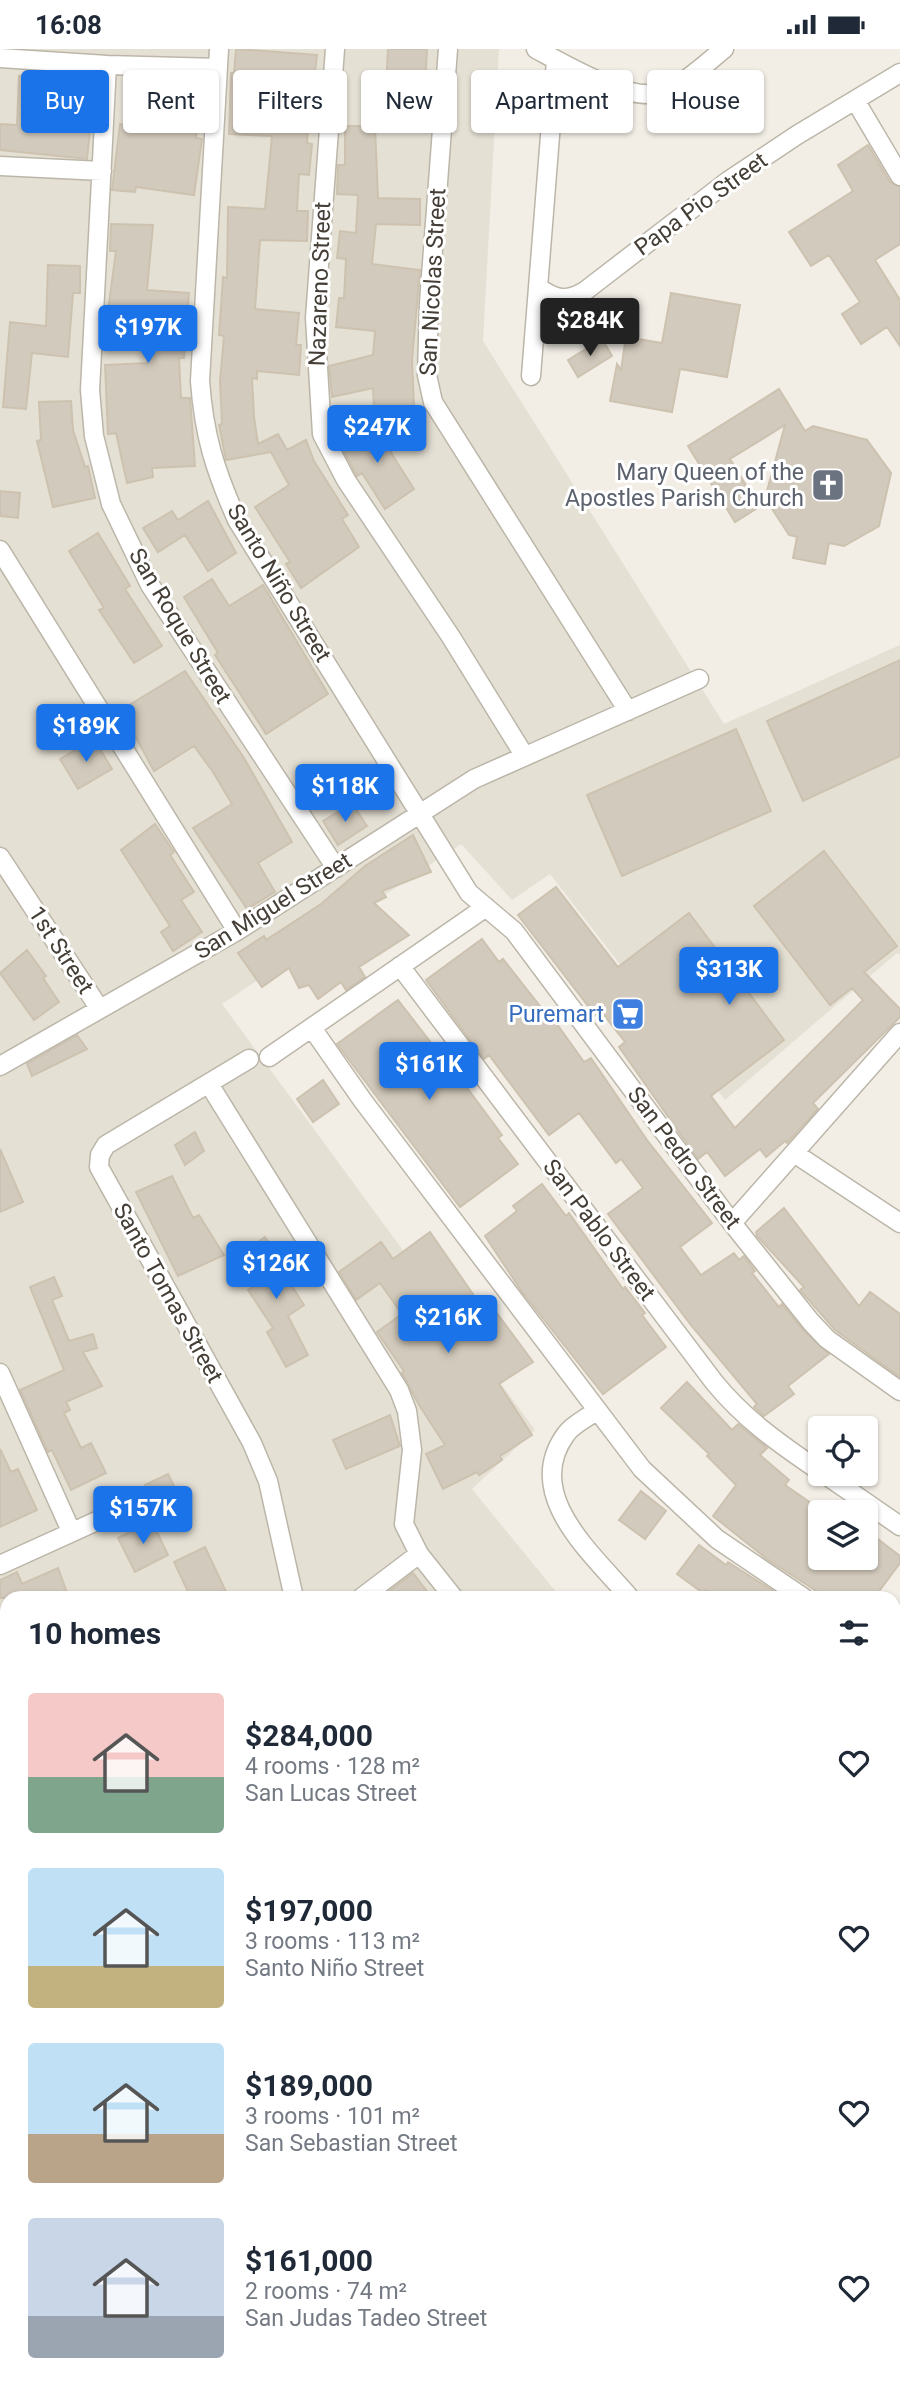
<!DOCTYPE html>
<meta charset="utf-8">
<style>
:root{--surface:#fff;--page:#f2f2f3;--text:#1f2937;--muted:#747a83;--accent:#1a73e8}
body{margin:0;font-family:Roboto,sans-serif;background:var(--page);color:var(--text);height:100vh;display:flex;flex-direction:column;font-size:26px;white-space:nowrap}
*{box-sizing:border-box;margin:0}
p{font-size:23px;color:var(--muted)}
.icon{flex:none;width:38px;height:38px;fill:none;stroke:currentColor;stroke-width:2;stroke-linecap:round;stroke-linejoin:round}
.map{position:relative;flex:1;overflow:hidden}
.drawer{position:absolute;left:0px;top:1542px;width:901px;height:800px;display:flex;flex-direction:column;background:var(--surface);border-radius:21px 21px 0 0;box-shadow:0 2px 5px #0004}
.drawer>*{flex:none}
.top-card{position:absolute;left:21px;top:21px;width:859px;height:63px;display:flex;gap:14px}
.controls{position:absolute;left:808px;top:1367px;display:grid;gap:14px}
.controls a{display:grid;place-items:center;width:70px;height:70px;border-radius:7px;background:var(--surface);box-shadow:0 2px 5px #0004;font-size:35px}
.price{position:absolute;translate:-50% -60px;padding:0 16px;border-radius:7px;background:var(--accent);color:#fff;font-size:23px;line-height:46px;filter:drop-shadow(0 2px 4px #0008)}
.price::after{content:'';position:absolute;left:50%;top:42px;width:21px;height:16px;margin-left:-10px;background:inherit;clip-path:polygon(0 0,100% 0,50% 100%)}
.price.current{background:#222;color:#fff}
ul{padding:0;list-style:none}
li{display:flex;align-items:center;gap:21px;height:175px;padding:0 28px}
li span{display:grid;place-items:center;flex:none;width:196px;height:140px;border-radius:7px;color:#555}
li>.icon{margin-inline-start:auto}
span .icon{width:84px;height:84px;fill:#fffc;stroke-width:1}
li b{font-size:30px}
h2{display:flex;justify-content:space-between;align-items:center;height:84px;padding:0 28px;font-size:30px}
.pill{padding:0 24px;border-radius:7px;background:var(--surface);box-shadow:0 2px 5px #0004;font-size:24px;line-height:63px}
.pill.current{background:var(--accent);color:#fff}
.status{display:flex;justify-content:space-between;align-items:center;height:49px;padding:0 35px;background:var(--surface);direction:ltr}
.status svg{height:19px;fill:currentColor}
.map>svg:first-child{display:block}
</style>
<div class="status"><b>16:08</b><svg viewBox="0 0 49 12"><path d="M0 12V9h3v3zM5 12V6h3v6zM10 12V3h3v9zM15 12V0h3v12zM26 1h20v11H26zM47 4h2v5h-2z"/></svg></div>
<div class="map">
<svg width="900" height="2340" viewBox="0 0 900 2340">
<rect width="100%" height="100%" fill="#f2eee6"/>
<path fill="#e5e0d4" d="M 0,0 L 499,0 L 483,292 L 724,675 L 900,596 L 900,906 L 897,904 L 725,1051 L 550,825 L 512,851 L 461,795 L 222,955 L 535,1381 L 472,1440 L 561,1549 L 7,1549 L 7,2058 L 0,2048 Z
M 7,2255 L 7,2334 L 72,2335 L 64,2340 L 0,2340 L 0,2259 Z"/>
<path fill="#f2e5d2" d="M 577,2334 L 796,2334 L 802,2340 L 572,2340 Z"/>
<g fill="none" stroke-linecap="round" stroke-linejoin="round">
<path stroke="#a5cdeb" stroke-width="33" d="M 894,1858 L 900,1856
M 261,2334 L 265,2340
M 83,2340 L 98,2334
M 371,2340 L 372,2334"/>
</g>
<path fill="#d2cabc" stroke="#cdc2b0" stroke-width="2" d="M 236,0 L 317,6 L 314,31 L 269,25 L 269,56 L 309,61 L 307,94 L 312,95 L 309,126 L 299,125 L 297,162 L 308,162 L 307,192 L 260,191 L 255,260 L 299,264 L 296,296 L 301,296 L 299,326 L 257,322 L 257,330 L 252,329 L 254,368 L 258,395 L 278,385 L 287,401 L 306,391 L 314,412 L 348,466 L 342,470 L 359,498 L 301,539 L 286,515 L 290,513 L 255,458 L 289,436 L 271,403 L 226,411 L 219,376 L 222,375 L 220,332 L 224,287 L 219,286 L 223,228 L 227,229 L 228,158 L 265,160 L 272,87 L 229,85 L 231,24 L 234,24 Z
M 388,0 L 427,0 L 423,83 L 384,81 Z
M 50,25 L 89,29 L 86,72 L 91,72 L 87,110 L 0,101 L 0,75 L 17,76 L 19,27 Z
M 161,33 L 202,38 L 196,89 L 202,90 L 194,146 L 136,138 L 135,143 L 112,141 L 120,75 L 156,79 Z
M 345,77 L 375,77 L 378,149 L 420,150 L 420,176 L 376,175 L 372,215 L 420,221 L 412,311 L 414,357 L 374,359 L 373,339 L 332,348 L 329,317 L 373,306 L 375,282 L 336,278 L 339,249 L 344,249 L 346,210 L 337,209 L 340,182 L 356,184 L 358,146 L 337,145 L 338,116 L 345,116 Z
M 868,96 L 890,133 L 900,138 L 900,195 L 875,211 L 900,251 L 900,297 L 887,278 L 861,295 L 842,265 L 860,253 L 829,206 L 811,217 L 789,183 L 853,142 L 838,116 Z
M 111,175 L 153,176 L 147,241 L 189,244 L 184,309 L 179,309 L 181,349 L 190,349 L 195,417 L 152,419 L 153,428 L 127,434 L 116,384 L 108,385 L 105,316 L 147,314 L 151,274 L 107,269 L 116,202 L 110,202 Z
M 48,216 L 80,217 L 80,244 L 73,244 L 68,308 L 32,304 L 26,360 L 3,358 L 10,273 L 46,277 Z
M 671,244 L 740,256 L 727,328 L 680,320 L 672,363 L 610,352 L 617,315 L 621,321 L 626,288 L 662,294 Z
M 602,290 L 612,307 L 578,328 L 568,311 Z
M 779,340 L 805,382 L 813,377 L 867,391 L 891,424 L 879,477 L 844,497 L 829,494 L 825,515 L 793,509 L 797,488 L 789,486 L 765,449 L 785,376 L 730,410 L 759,458 L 735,473 L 688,397 Z
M 71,352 L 73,381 L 85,418 L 88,417 L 95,449 L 53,458 L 37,392 L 41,391 L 39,353 Z
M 377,374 L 393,407 L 414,440 L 385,460 L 362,424 L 357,427 L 340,395 Z
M 0,442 L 20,444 L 18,469 L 0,467 Z
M 208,452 L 236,504 L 208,522 L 185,486 L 158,503 L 143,479 L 172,462 L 178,471 Z
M 98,484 L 130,537 L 125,540 L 162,597 L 134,614 L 99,561 L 104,559 L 69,502 Z
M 212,530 L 229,557 L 263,536 L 328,645 L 266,685 L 215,606 L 218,604 L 184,548 Z
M 900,611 L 900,707 L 803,752 L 767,672 Z
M 185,622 L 244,709 L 292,793 L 258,814 L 275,843 L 247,860 L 193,779 L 232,755 L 213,723 L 194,697 L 154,722 L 121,661 Z
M 736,680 L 771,762 L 622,827 L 587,746 Z
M 94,690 L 112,720 L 78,740 L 60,710 Z
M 352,754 L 367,777 L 338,796 L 323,772 Z
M 155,775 L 174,803 L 170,806 L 194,843 L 181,851 L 202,883 L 173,902 L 161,883 L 170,877 L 121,801 Z
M 413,786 L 431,823 L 382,842 L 386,848 L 374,854 L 409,886 L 359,918 L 365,928 L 346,941 L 341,933 L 318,950 L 309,936 L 299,939 L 289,919 L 262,938 L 238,904 L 264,887 L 266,891 L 321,855 L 365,817 Z
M 824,802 L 897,897 L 864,923 L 900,960 L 900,968 L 813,1054 L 818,1060 L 787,1094 L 785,1092 L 766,1108 L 760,1100 L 725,1127 L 707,1103 L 698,1110 L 619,998 L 625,993 L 600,961 L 595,966 L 518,866 L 556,838 L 618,918 L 689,864 L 784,991 L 711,1047 L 735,1079 L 863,951 L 852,939 L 830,956 L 754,857 Z
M 482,890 L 499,913 L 503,910 L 547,966 L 549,964 L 584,1013 L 591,1009 L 647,1091 L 712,1174 L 680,1198 L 701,1226 L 734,1204 L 739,1211 L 744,1207 L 755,1222 L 752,1224 L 779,1258 L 782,1255 L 803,1281 L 829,1305 L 788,1337 L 794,1345 L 764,1367 L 754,1358 L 757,1355 L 690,1275 L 608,1165 L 643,1139 L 621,1110 L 616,1114 L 579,1064 L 549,1086 L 489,1006 L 484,1010 L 426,931 Z
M 27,901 L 46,927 L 43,929 L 59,953 L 34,971 L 0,924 Z
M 398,951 L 439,1004 L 447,998 L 466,1023 L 461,1027 L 462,1032 L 502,1086 L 498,1089 L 518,1115 L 460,1158 L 337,995 Z
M 77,986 L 87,1000 L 32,1027 L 27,1015 Z
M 323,1031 L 339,1055 L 313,1073 L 297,1050 Z
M 195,1083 L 204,1102 L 185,1116 L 175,1096 Z
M 0,1100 L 23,1153 L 0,1163 Z
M 172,1127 L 193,1169 L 199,1166 L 224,1206 L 178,1227 L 136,1143 Z
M 542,1135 L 566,1167 L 569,1164 L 623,1240 L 625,1238 L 645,1264 L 642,1266 L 666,1298 L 603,1345 L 522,1243 L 485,1187 L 517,1162 L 513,1157 Z
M 784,1159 L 859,1257 L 870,1243 L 900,1265 L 900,1328 L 835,1281 L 800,1241 L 804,1238 L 757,1187 L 756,1183 Z
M 430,1183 L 486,1264 L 493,1259 L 533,1313 L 499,1335 L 532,1386 L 500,1407 L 502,1411 L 479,1426 L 477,1423 L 443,1440 L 426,1405 L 445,1396 L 419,1356 L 402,1324 L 404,1322 L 377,1283 L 402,1265 L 380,1234 L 356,1251 L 339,1223 L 381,1193 L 393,1210 Z
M 265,1188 L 282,1212 L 278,1215 L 304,1256 L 288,1267 L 308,1306 L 286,1318 L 267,1283 L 273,1279 L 248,1241 L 262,1231 L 244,1203 Z
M 54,1228 L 62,1247 L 52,1251 L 69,1292 L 93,1285 L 97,1299 L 83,1303 L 102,1337 L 66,1353 L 70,1361 L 64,1364 L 81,1399 L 91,1394 L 106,1424 L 71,1441 L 52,1401 L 48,1403 L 20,1341 L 64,1321 L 30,1238 Z
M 687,1333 L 732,1381 L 738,1375 L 767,1399 L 760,1406 L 789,1431 L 785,1436 L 821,1461 L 821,1508 L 866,1508 L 866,1481 L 900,1507 L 900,1514 L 874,1549 L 827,1549 L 767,1510 L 713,1467 L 736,1436 L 707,1407 L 709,1405 L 661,1359 Z
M 390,1366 L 400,1397 L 346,1420 L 333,1391 Z
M 0,1400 L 11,1423 L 18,1420 L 37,1461 L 0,1478 Z
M 168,1425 L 184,1457 L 162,1469 L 145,1436 Z
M 641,1442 L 666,1462 L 645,1490 L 619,1471 Z
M 152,1472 L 168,1506 L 135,1523 L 118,1489 Z
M 699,1496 L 726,1516 L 728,1513 L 781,1547 L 716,1549 L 705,1541 L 703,1544 L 677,1525 Z
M 205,1498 L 229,1549 L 191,1549 L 174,1513 Z
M 58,1519 L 69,1549 L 0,1549 L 0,1531 L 17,1523 L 22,1535 Z
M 413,1524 L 432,1549 L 380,1549 Z"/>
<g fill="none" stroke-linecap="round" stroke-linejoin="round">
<defs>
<path id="minor" d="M 219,0 L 200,332 C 204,387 215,421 237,471 L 469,844 L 514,882 L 732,1174 L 811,1273 L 827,1290 L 900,1342
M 335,0 L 315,269 L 322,385 L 346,431 L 451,588 L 524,706
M 448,0 L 429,254 L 427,326 L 433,353 L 628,662
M 536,0 C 564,15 631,55 662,43 C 685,35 705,15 724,0
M 0,9 L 107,16 L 218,19
M 107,16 L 90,341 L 94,387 L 111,455 L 150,536 L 336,819
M 855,51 L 900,127
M 0,117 L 102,122
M 538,238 C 556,251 566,253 585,242 L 728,132 L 797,86 L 900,24
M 531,327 L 556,11
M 0,501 L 237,882
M 0,808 L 99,959
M 400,917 L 714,1333 C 744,1370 781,1396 821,1423
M 312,979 L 363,1052 L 642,1420 L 717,1490 L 804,1549
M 269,1008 L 486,858
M 249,1010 L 106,1096 L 100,1106 L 99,1118 L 252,1394 L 268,1432 L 294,1549
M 0,1017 L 237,882 L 474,730 L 699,630
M 209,1035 L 399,1341 L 407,1362 L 412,1401 L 404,1475 L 419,1505 L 454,1549
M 794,1104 L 900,1174
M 732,1174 L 900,984
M 0,1324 L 71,1482
M 596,1362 C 587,1369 572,1376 566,1385 C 521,1446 594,1506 630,1549
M 823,1424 L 900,1477
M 0,1516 L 121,1461
M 361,1549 L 419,1505
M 894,1609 L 900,1613
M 894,1745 L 900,1749
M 894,1789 L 900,1786
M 0,1915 L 7,1927
M 0,2331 L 7,2327"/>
<path id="tertiary" d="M 0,2176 L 7,2182
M 317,2334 L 318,2340"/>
</defs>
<use href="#minor" stroke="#bcb6a9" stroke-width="21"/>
<use href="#tertiary" stroke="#bcb6a9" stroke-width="26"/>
<use href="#minor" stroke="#fff" stroke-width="18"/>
<use href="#tertiary" stroke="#fff" stroke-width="23"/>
</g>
<defs>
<symbol id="church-square" viewBox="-11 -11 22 22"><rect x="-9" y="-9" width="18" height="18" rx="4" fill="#6b7280" stroke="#fff"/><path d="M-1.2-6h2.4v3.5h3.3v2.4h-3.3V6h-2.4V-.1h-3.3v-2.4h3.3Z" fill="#fff"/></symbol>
<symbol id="supermarket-square" viewBox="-11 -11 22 22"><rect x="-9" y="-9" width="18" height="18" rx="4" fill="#3f7fe0" stroke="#fff"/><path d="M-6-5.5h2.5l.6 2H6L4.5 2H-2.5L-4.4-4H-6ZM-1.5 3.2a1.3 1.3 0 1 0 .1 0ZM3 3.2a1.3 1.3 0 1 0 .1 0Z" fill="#fff"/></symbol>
</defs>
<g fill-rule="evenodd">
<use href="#church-square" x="809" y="417" width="38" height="38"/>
<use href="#supermarket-square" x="609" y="946" width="38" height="38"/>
</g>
<g text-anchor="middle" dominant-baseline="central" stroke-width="6" stroke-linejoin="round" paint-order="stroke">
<g font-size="23" fill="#443e36" stroke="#fff">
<text transform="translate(701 155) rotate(-36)">Papa Pio Street</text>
<text transform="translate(433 233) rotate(-87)">San Nicolas Street</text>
<text transform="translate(320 235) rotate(-88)">Nazareno Street</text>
<text transform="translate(279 534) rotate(59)">Santo Niño Street</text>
<text transform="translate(180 577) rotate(59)">San Roque Street</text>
<text transform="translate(273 857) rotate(-32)">San Miguel Street</text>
<text transform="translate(61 901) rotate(57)">1st Street</text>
<text transform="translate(684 1109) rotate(53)">San Pedro Street</text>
<text transform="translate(599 1181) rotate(53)">San Pablo Street</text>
<text transform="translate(168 1244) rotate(61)">Santo Tomas Street</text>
</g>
<g font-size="23" fill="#5b616d" stroke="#fff" text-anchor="end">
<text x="804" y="423">Mary Queen of the<tspan x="804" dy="26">Apostles Parish Church</tspan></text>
</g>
<g font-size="23" fill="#366cbe" stroke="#fff" text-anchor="end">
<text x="604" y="965">Puremart</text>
</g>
</g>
</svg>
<div class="controls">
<a><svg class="icon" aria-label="locate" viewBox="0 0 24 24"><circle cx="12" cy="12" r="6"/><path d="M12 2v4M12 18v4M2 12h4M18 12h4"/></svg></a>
<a><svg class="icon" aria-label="layers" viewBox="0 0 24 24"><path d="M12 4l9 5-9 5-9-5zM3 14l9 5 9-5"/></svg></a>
</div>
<b class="price current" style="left:590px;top:309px">$284K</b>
<b class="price" style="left:148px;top:316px">$197K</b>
<b class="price" style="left:377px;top:416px">$247K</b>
<b class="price" style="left:86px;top:715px">$189K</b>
<b class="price" style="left:345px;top:775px">$118K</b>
<b class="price" style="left:729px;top:958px">$313K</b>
<b class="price" style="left:429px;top:1053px">$161K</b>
<b class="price" style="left:276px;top:1252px">$126K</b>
<b class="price" style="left:448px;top:1306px">$216K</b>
<b class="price" style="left:143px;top:1497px">$157K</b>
<div class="top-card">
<a class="pill current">Buy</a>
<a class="pill">Rent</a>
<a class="pill">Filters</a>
<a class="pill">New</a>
<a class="pill">Apartment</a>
<a class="pill">House</a>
</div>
<section class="drawer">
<h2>10 homes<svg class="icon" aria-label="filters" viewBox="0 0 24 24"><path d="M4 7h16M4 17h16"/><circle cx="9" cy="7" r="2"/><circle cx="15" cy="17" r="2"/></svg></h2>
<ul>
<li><span style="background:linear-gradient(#f6c9c9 60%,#7fa58c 0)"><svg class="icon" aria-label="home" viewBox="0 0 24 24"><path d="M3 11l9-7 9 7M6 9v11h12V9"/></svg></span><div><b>$284,000</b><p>4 rooms · 128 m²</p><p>San Lucas Street</p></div><svg class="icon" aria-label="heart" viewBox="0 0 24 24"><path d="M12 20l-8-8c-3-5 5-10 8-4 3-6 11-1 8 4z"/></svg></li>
<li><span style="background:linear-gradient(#bfe0f5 70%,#c2b280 0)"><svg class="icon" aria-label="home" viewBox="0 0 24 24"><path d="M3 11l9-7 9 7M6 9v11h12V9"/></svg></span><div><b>$197,000</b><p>3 rooms · 113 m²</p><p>Santo Niño Street</p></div><svg class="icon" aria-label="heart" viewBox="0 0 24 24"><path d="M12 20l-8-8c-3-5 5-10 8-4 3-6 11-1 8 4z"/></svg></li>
<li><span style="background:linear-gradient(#bfe0f5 65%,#b9a48a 0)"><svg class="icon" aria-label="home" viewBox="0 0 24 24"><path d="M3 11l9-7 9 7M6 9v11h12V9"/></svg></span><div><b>$189,000</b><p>3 rooms · 101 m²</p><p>San Sebastian Street</p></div><svg class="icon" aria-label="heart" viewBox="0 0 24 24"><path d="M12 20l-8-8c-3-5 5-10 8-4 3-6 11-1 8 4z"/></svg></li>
<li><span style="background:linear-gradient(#c9d6e8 70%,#9aa5b1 0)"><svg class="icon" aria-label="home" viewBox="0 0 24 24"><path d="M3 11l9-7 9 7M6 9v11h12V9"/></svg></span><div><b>$161,000</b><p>2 rooms · 74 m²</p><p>San Judas Tadeo Street</p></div><svg class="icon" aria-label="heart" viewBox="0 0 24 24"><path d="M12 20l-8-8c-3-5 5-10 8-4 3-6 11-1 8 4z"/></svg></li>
</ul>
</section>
</div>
